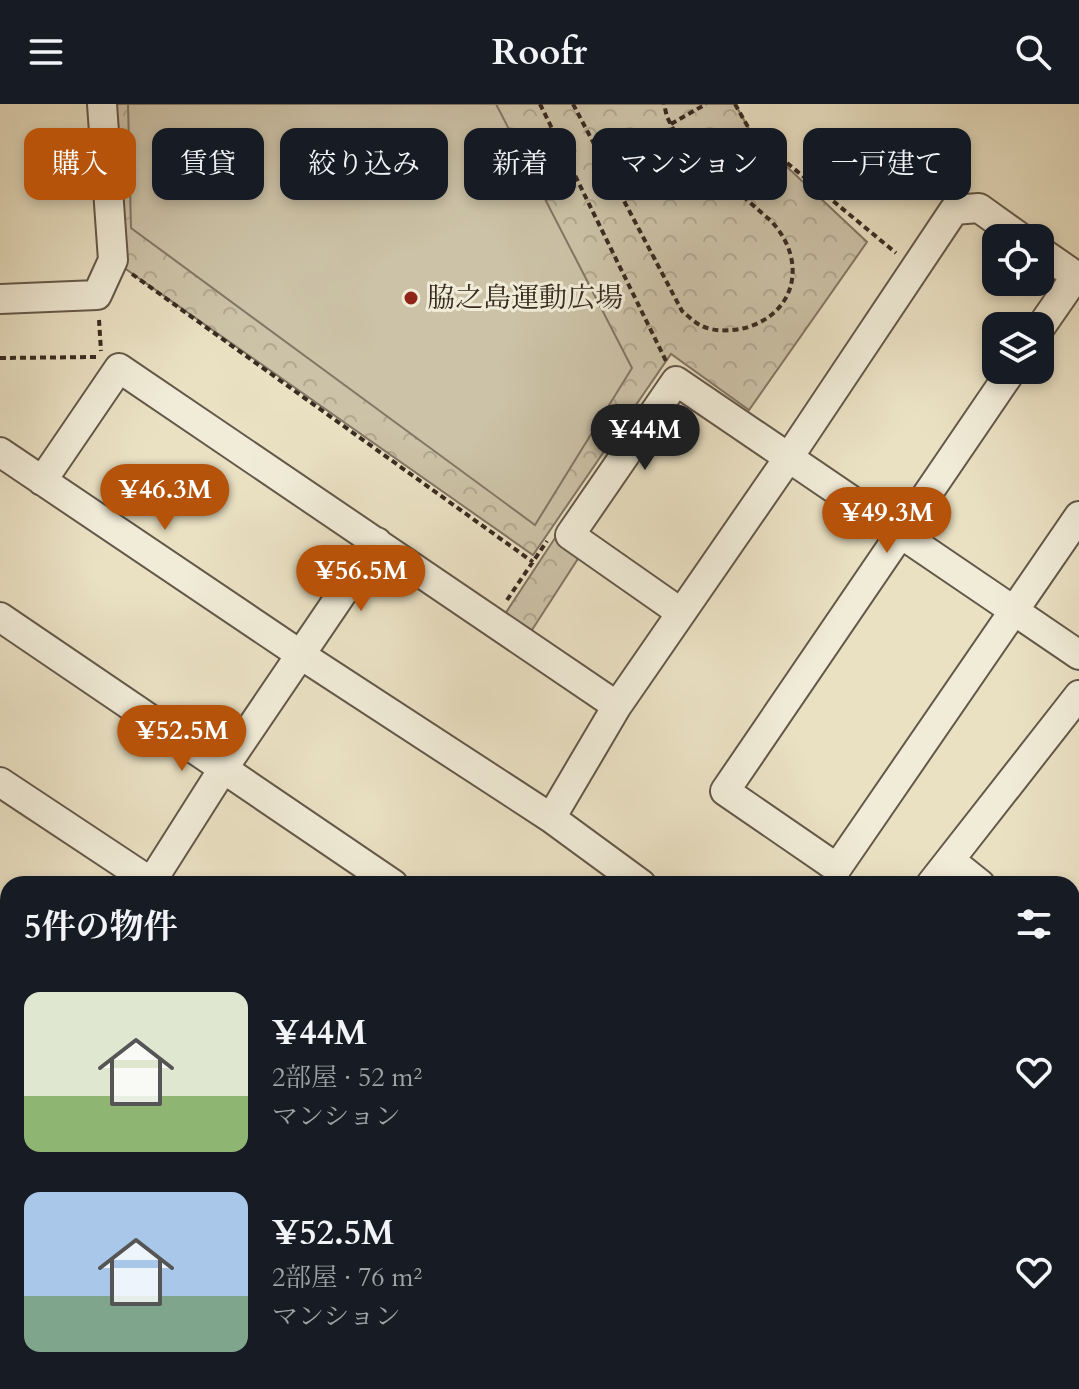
<!DOCTYPE html>
<html lang="ja">
<meta charset="utf-8">
<style>
:root{--surface:#171b24;--page:#242831;--text:#f1f3f6;--muted:#9ea1a6;--accent:#b45309}
body{margin:0;font-family:Cardo,"Noto Serif JP",serif;background:var(--page);color:var(--text);height:100vh;display:flex;flex-direction:column;font-size:30px;white-space:nowrap}
*{box-sizing:border-box;margin:0}
p{font-size:26px;color:var(--muted)}
.icon{flex:none;width:44px;height:44px;fill:none;stroke:currentColor;stroke-width:2;stroke-linecap:round;stroke-linejoin:round}
.map{position:relative;flex:1;overflow:hidden}
.details{position:absolute;left:0px;top:772px;width:1080px;height:514px;display:flex;flex-direction:column;background:var(--surface);border-radius:24px 24px 0 0;box-shadow:0 4px 12px #0003}
.details>*{flex:none}
.banner{position:absolute;left:24px;top:24px;width:1032px;height:72px;display:flex;gap:16px}
.fabs{position:absolute;left:982px;top:120px;display:grid;gap:16px}
.fabs a{display:grid;place-items:center;width:72px;height:72px;border-radius:16px;background:var(--surface);box-shadow:0 4px 12px #0003;font-size:40px}
.price{position:absolute;translate:-50% -68px;padding:0 18px;border-radius:28px;background:var(--accent);color:#fff;font-size:26px;line-height:52px;filter:drop-shadow(0 2px 4px #0008)}
.price::after{content:'';position:absolute;left:50%;top:48px;width:24px;height:18px;margin-left:-12px;background:inherit;clip-path:polygon(0 0,100% 0,50% 100%)}
.price.current{background:#222;color:#fff}
ul{padding:0;list-style:none}
li{display:flex;align-items:center;gap:24px;height:200px;padding:0 24px}
li span{display:grid;place-items:center;flex:none;width:224px;height:160px;border-radius:16px;color:#555}
li>.icon{margin-inline-start:auto}
span .icon{width:96px;height:96px;fill:#fffc;stroke-width:1}
li b{font-size:34px}
h2{display:flex;justify-content:space-between;align-items:center;height:96px;padding:0 24px;font-size:34px}
.chip{padding:0 28px;border-radius:16px;background:var(--surface);box-shadow:0 4px 12px #0003;font-size:28px;line-height:72px}
.chip.current{background:var(--accent);color:#fff}
header{display:flex;justify-content:space-between;align-items:center;height:104px;padding:0 24px;background:var(--surface);font-size:36px;font-weight:700}
.map>svg:first-child{display:block}
</style>
<header><svg class="icon" aria-label="menu" viewBox="0 0 24 24"><path d="M4 6h16M4 12h16M4 18h16"/></svg>Roofr<svg class="icon" aria-label="search" viewBox="0 0 24 24"><circle cx="10" cy="10" r="6"/><path d="M15 15l6 6"/></svg></header>
<div class="map">
<svg width="1079" height="1285" viewBox="0 0 1079 1285">
<defs>
<pattern id="forest-crowns" width="20" height="18" patternUnits="userSpaceOnUse" patternTransform="scale(2)"><rect width="20" height="18" fill="#ccc2a7"/><path d="M2 6a3 3 0 1 1 6 0M12 15a3 3 0 1 1 6 0" fill="none" stroke="#b0a78f"/></pattern>
</defs>
<rect width="100%" height="100%" fill="#eae1c3"/>
<filter id="stains"><feTurbulence type="fractalNoise" baseFrequency=".0025" numOctaves="4"/><feColorMatrix values="0 0 0 0 .2 0 0 0 0 .09 0 0 0 0 .02 0 0 0 .5 -.17"/></filter>
<radialGradient id="worn" r=".72"><stop offset=".6" stop-color="#630" stop-opacity="0"/><stop offset="1" stop-color="#630" stop-opacity=".3"/></radialGradient>
<path fill="url(#forest-crowns)" stroke="#827664" stroke-width="2" d="M 108,0 L 735,0 L 752,30 L 867,138 L 749,306 L 671,250 L 533,451 L 113,156 Z
M 555,434 L 581,450 L 532,526 L 505,510 Z
M 1079,948 L 1079,1285 L 771,1285 L 762,1278 L 1072,1278 L 1072,955 Z
M 0,1064 L 8,1069 L 8,1278 L 330,1278 L 341,1285 L 0,1285 Z"/>
<path fill="#ccc2a7" stroke="#827664" stroke-width="2" d="M 128,0 L 496,0 L 632,264 L 535,421 L 131,124 Z"/>
<g fill="none" stroke-linecap="round" stroke-linejoin="round">
<defs>
<path id="minor" d="M 1040,147 L 1079,174
M 0,195 L 97,191 L 113,156 L 102,0
M 1040,224 L 1076,172
M 1012,266 L 725,687 L 837,764 L 1079,412
M 0,348 L 301,551 L 551,714 L 641,780
M 42,377 L 119,264 L 617,602
M 680,508 L 570,431 L 676,277 L 1079,551
M 0,513 L 393,780
M 0,678 L 154,780
M 551,714 L 617,602 L 789,353 L 954,106 L 979,104 L 1021,134
M 950,756 L 980,780
M 150,780 L 223,665 L 377,438
M 931,780 L 1079,591
M 0,843 L 8,848
M 1072,914 L 1076,922 L 1072,927
M 0,957 L 8,963
M 622,1278 L 625,1285
M 480,1285 L 480,1278"/>
</defs>
<use href="#minor" stroke="#64584a" stroke-width="32"/>
<path stroke="#382b21" stroke-width="4" stroke-dasharray="6 4" stroke-linecap="butt" d="M 540,0 L 666,257
M 573,0 L 682,207 C 688,212 695,219 702,222 C 714,228 732,227 745,224 C 798,209 807,155 771,117 L 679,36 L 667,13 L 664,0
M 735,0 L 752,30 L 896,149
M 671,20 L 706,0
M 132,170 L 533,458
M 99,216 L 101,247
M 0,254 L 98,253
M 507,496 L 547,437
M 1072,1065 L 1077,1068 L 1072,1070
M 900,1278 L 901,1285
M 1022,1278 L 1029,1285
M 1067,1278 L 1069,1285
M 982,1285 L 988,1278"/>
<use href="#minor" stroke="#f1ecd8" stroke-width="28"/>
</g>
<circle fill="#8f2418" stroke="#f1ecd8" stroke-width="3" cx="411" cy="194" r="8"/>
<g text-anchor="middle" dominant-baseline="central" stroke-width="6" stroke-linejoin="round" paint-order="stroke">
<g font-size="28" fill="#382b21" stroke="#f1ecd8" text-anchor="start">
<text x="427" y="194">脇之島運動広場</text>
</g>
</g>
<rect width="100%" height="100%" filter="url(#stains)"/>
<rect width="100%" height="100%" fill="url(#worn)"/>
</svg>
<div class="fabs">
<a><svg class="icon" aria-label="locate" viewBox="0 0 24 24"><circle cx="12" cy="12" r="6"/><path d="M12 2v4M12 18v4M2 12h4M18 12h4"/></svg></a>
<a><svg class="icon" aria-label="layers" viewBox="0 0 24 24"><path d="M12 4l9 5-9 5-9-5zM3 14l9 5 9-5"/></svg></a>
</div>
<b class="price current" style="left:645px;top:368px">¥44M</b>
<b class="price" style="left:165px;top:428px">¥46.3M</b>
<b class="price" style="left:887px;top:451px">¥49.3M</b>
<b class="price" style="left:361px;top:509px">¥56.5M</b>
<b class="price" style="left:182px;top:669px">¥52.5M</b>
<div class="banner">
<a class="chip current">購入</a>
<a class="chip">賃貸</a>
<a class="chip">絞り込み</a>
<a class="chip">新着</a>
<a class="chip">マンション</a>
<a class="chip">一戸建て</a>
</div>
<section class="details">
<h2>5件の物件<svg class="icon" aria-label="filters" viewBox="0 0 24 24"><path d="M4 7h16M4 17h16"/><circle cx="9" cy="7" r="2"/><circle cx="15" cy="17" r="2"/></svg></h2>
<ul>
<li><span style="background:linear-gradient(#dfe7d0 65%,#8fb573 0)"><svg class="icon" aria-label="home" viewBox="0 0 24 24"><path d="M3 11l9-7 9 7M6 9v11h12V9"/></svg></span><div><b>¥44M</b><p>2部屋 · 52 m²</p><p>マンション</p></div><svg class="icon" aria-label="heart" viewBox="0 0 24 24"><path d="M12 20l-8-8c-3-5 5-10 8-4 3-6 11-1 8 4z"/></svg></li>
<li><span style="background:linear-gradient(#a9c7e8 65%,#7fa58c 0)"><svg class="icon" aria-label="home" viewBox="0 0 24 24"><path d="M3 11l9-7 9 7M6 9v11h12V9"/></svg></span><div><b>¥52.5M</b><p>2部屋 · 76 m²</p><p>マンション</p></div><svg class="icon" aria-label="heart" viewBox="0 0 24 24"><path d="M12 20l-8-8c-3-5 5-10 8-4 3-6 11-1 8 4z"/></svg></li>
</ul>
</section>
</div>
